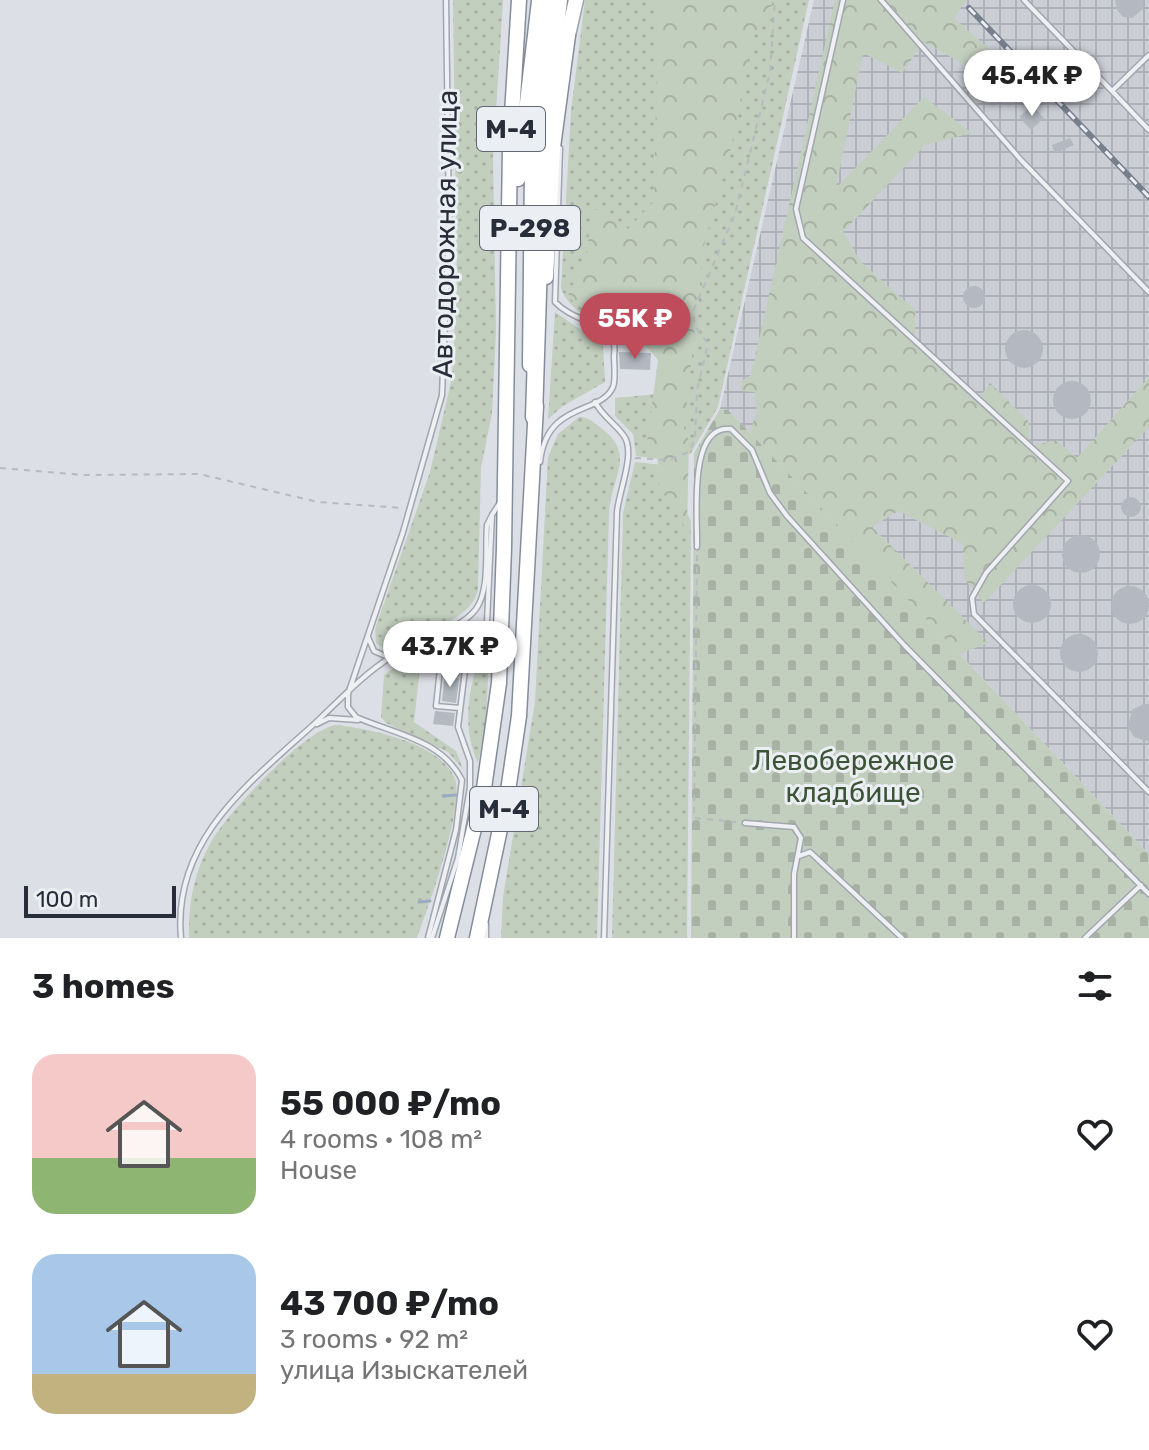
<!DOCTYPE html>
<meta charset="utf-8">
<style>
:root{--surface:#fff;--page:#f2f2f2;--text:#202124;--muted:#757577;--accent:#bf4c5a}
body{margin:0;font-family:Rubik,sans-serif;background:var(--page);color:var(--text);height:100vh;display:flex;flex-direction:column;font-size:30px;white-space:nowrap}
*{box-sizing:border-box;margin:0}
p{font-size:26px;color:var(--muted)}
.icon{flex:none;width:44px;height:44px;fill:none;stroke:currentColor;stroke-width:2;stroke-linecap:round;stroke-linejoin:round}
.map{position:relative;height:938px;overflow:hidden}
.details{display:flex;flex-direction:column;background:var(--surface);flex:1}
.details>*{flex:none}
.scale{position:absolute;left:24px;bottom:20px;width:152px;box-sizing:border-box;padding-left:8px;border:4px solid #282e39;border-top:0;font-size:22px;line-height:28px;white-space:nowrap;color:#282e39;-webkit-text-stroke:6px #ebeef3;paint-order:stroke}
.price{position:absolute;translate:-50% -68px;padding:0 18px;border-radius:28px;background:#fff;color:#222;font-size:26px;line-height:52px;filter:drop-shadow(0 2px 4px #0008)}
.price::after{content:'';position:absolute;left:50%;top:48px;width:24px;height:18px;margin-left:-12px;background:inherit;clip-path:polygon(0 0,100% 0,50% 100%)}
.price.on{background:var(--accent);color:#fff}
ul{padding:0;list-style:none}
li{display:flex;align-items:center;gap:24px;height:200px;padding:0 32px}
li span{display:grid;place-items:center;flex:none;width:224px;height:160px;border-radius:24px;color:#555}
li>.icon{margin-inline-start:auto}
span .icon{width:96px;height:96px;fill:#fffc;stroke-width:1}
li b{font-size:34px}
h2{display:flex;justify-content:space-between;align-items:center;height:96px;padding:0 32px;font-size:34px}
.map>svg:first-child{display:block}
</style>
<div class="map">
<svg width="1149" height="938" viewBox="0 0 1149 938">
<defs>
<pattern id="industrial-grid" width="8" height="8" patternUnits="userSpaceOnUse" patternTransform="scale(2)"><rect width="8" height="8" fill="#cbced5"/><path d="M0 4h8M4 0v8" fill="none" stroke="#aeb1b8"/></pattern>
<pattern id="grass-dots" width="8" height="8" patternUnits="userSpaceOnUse" patternTransform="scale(2)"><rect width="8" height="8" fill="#c2cebe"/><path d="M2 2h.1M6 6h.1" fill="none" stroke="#a7b1a4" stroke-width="1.8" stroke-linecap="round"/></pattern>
<pattern id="forest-crowns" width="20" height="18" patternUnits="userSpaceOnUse" patternTransform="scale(2)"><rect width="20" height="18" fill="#c2cebe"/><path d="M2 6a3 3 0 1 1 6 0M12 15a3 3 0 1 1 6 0" fill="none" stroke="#a7b1a4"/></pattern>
<pattern id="cemetery-stones" width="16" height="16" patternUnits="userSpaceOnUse" patternTransform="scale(2)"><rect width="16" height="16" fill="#c2cebe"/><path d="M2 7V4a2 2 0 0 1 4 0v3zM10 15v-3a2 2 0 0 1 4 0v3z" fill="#a7b1a4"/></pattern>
</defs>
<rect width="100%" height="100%" fill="#dcdfe5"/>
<path fill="url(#industrial-grid)" d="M 814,0 L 1149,0 L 1149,854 L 750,433 L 728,410 L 720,409 Z"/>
<path fill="url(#grass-dots)" d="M 453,0 L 503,0 L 493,159 L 496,332 L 492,413 L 481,468 L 478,589 C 472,622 419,632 393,648 L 385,649 L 376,643 L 375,629 L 430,472 L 452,378 L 457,281 Z
M 585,0 L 809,0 L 718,407 L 691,453 L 679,460 C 675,437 669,377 661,360 C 642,322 575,330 561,288 L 571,111 Z
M 555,312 L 603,345 L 605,382 L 563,406 L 548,419 Z
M 658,394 L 660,459 L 636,456 L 633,434 L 615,416 L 615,398 Z
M 579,417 C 589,417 593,422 601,428 C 637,455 611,476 609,513 L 597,938 L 501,938 L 503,897 L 535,702 L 548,457 L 558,434 Z
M 635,462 L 663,465 L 691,521 L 687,938 L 612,938 L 623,513 Z
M 466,627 L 476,631 L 467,646 L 420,668 L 414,722 L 456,751 L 463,769 L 448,752 L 386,723 L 381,717 L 384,675 L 413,654 Z
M 490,636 L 486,722 L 478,763 C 459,722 470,675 490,636 Z
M 337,725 C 370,729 442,743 455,779 C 465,805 428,909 417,938 L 189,938 C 188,905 194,871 211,842 C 226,815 306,727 337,725 Z"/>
<path fill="url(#forest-crowns)" d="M 658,0 L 774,0 L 752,40 L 732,144 L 704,245 L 684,429 L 689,441 L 687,530 L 659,487 L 657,450 L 647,442 L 658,360 C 632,324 597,327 568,296 L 587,253 L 592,207 L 628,229 L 654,201 Z
M 835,0 L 966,0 L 954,18 L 998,56 L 983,75 L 924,42 L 902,73 L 863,53 L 836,188 L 924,97 L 972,133 L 925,145 L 843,232 L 861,262 L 915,310 L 915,343 L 978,400 L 990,383 L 1029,422 L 1029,447 L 1056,440 L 1077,458 L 1149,377 L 1149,427 L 984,603 L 964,579 L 963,544 L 898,511 L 872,527 L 989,643 L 959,654 L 750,433 L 757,410 L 754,392 L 742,391 L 741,381 L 751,375 Z"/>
<path fill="url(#cemetery-stones)" d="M 720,409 L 728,410 L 750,433 L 1149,854 L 1149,938 L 691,938 L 694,453 Z"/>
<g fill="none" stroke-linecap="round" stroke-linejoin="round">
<path stroke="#9aacc2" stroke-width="3" d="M 443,796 L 456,795
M 419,902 L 430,901"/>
</g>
<path fill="#b4b9c1" d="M 1115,0 L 1143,0 L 1143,9 L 1132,18 L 1123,17 L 1117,10 Z
M 1032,105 L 1044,118 L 1031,130 L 1019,117 Z
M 1070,138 L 1074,145 L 1055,153 L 1052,145 Z
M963 297a11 11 0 1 1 22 0a11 11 0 1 1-22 0Z
M1005 349a19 19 0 1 1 38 0a19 19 0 1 1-38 0Z
M 619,352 L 651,353 L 650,370 L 620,369 Z
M1053 400a19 19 0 1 1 38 0a19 19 0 1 1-38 0Z
M1121 507a10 10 0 1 1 20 0a10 10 0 1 1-20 0Z
M1062 554a19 19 0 1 1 38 0a19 19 0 1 1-38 0Z
M1013 604a19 19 0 1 1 38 0a19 19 0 1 1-38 0Z
M1111 605a19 19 0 1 1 38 0a19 19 0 1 1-38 0Z
M1060 653a19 19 0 1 1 38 0a19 19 0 1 1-38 0Z
M 445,673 L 459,678 L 456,703 L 442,701 Z
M 1143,704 L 1149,704 L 1149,742 L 1134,737 L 1128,727 L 1132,710 Z
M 435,711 L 455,713 L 453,726 L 433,724 Z"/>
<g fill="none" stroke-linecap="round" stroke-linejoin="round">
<defs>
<path id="service" d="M 843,0 L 796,209 L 803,238 L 1068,481 L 986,573 L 972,598 L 974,614 L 1149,792
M 881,0 L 1021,160 L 1149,292
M 1024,0 L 1112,91
M 1149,55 L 1112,91 L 1149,130
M 595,402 C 603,417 615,423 624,436 C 636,453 619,490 617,512 L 604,938
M 540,462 C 547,400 600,416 613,387 C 616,379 614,365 614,356 C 615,347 615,340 608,334 C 592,320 570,318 555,302 L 560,148
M 697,547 C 698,518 687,424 731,429 L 752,450 L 770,493 L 787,516 L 905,646 L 1149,894
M 440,632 L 461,663
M 368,637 L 374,651 L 390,658
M 456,674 L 457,665
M 460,708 L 436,706 L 440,669 L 466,662
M 317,724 L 329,718 L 358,720
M 745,823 L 794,827 L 801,838 L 794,874 L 794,938
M 799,856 L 810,852 L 902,938
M 181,938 C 172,841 248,784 313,725 C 338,702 362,675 391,657 C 413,644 462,629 476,609 C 490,590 485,549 487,525 L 492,515
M 428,938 L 456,830 L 462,780 C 441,739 394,734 356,717 L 348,707 L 348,694 L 403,532 L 442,395 L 449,222 L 446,0
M 432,938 L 458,858 L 470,787 L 470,761 L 458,727 L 466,662 L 487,622 L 492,515 L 499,504
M 486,938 L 486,924
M 1085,938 L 1141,885"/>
<path id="primary" d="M 568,35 L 576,0"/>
<path id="trunk" d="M 518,179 L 539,1
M 546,277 L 553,147 L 568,35
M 530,365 L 532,167 L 548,0
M 447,938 L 484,788 L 499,683 L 504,548 L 510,147 L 519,0
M 477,938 L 508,791 L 519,716 L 536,406"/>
<path id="motorway" d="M 534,417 L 543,139 L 559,0"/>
</defs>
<use href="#service" stroke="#a2a6ae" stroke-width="7"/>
<use href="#primary" stroke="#9da4af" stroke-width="17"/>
<use href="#trunk" stroke="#858d9a" stroke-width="17"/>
<use href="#motorway" stroke="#858d9a" stroke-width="19"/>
<path stroke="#b7bac0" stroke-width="2" stroke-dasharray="6 6" stroke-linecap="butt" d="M 635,458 L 668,460 L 689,452 L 695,439 L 697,391 L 708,343 C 698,332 692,324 694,309 L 735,214 L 770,72 L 775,0
M 0,468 L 84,475 L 199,474 L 318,502 L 403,508
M 697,555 L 694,818 L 736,822"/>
<use href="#service" stroke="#eef0f4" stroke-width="4"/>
<use href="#primary" stroke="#fff" stroke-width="14"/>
<use href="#trunk" stroke="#fff" stroke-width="14"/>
<use href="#motorway" stroke="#fff" stroke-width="16"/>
<defs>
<path id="rail" d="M 969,8 L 1149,197"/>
</defs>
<use href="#rail" stroke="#777f8d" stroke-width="6"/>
<use href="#rail" stroke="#ebeef3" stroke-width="3" stroke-dasharray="9" stroke-linecap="butt"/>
</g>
<g text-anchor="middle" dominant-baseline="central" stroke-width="6" stroke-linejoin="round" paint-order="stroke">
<g fill="#ebeef3" stroke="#626871" stroke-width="2">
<rect x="477" y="107" width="68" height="44" rx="6"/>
<rect x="480" y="206" width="100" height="44" rx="6"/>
<rect x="470" y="787" width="68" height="44" rx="6"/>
</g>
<g font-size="26" font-weight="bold" fill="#282e39">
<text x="511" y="129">М-4</text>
<text x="530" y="228">Р-298</text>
<text x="504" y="809">М-4</text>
</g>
<g font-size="28" fill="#282e39" stroke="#ebeef3">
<text transform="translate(445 234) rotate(-89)">Автодорожная улица</text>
</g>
<g font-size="28" fill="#3b5436" stroke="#ebeef3">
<text x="853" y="760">Левобережное<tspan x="853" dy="32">кладбище</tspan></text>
</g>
</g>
</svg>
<div class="scale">100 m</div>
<b class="price" style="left:1032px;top:118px">45.4K ₽</b>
<b class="price on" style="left:635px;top:361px">55K ₽</b>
<b class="price" style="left:450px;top:689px">43.7K ₽</b>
</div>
<section class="details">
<h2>3 homes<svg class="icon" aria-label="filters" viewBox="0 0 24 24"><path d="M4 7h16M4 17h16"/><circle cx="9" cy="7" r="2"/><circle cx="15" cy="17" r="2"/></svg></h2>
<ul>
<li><span style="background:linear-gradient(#f6c9c9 65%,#8fb573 0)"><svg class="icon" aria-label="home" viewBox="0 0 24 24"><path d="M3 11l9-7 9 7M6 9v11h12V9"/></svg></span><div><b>55 000 ₽/mo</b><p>4 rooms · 108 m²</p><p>House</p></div><svg class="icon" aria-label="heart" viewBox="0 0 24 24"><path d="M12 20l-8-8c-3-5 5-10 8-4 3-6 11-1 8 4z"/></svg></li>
<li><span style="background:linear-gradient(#a9c7e8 75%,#c2b280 0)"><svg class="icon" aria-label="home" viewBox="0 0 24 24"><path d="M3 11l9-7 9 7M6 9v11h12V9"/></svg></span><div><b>43 700 ₽/mo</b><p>3 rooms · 92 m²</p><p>улица Изыскателей</p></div><svg class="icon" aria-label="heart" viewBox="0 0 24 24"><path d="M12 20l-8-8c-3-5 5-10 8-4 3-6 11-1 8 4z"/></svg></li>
</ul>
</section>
